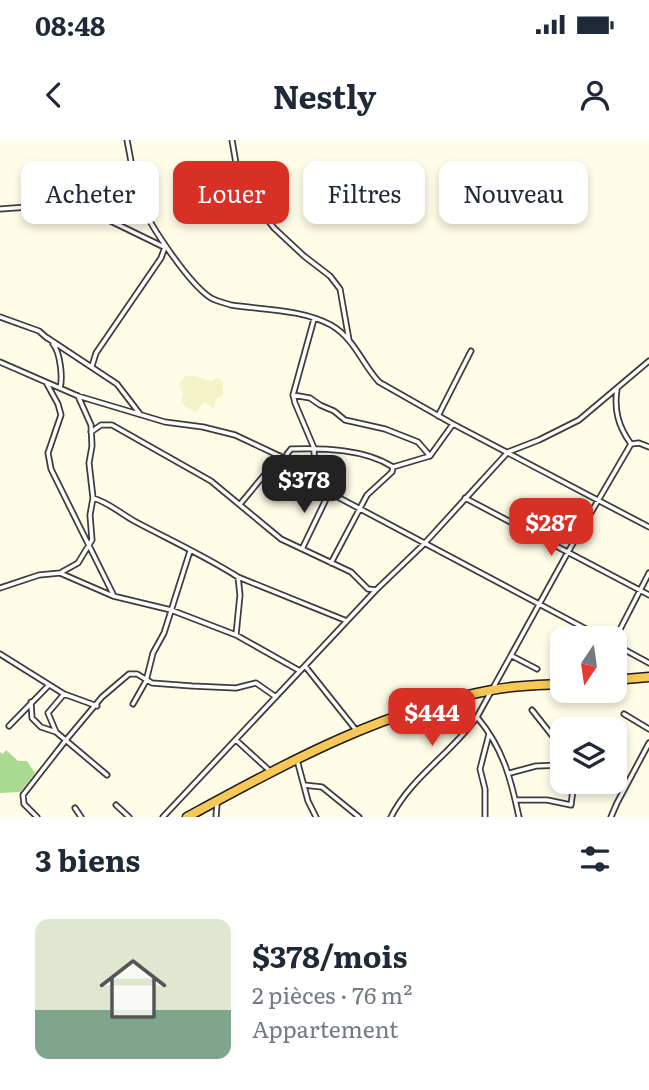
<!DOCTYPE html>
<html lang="fr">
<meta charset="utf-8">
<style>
:root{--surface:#fff;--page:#f6f6f7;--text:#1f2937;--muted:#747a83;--line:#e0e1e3;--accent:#d93025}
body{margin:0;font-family:Literata,serif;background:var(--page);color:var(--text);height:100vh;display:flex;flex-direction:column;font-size:26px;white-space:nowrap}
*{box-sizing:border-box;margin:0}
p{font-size:23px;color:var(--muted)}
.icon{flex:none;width:38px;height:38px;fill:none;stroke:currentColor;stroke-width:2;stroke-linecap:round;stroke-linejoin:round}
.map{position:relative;height:677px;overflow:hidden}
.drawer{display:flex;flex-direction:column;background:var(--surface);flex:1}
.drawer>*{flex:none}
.hud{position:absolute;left:21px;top:21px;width:607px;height:63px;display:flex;gap:14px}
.needle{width:46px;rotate:193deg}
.tools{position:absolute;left:550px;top:486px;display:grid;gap:14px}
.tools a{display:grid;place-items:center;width:77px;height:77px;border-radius:14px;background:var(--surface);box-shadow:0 4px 10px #0003;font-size:35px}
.price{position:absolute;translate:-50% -60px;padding:0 16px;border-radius:14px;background:var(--accent);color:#fff;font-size:23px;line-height:46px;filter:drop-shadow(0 2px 4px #0008)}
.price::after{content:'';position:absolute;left:50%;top:42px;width:21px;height:16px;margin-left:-10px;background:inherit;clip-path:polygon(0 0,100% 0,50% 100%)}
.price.active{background:#222;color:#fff}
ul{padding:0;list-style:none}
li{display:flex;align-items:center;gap:21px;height:175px;padding:0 35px}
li+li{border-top:2px solid var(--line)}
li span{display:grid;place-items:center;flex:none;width:196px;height:140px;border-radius:14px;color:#555}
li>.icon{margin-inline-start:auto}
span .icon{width:84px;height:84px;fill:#fffc;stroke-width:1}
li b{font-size:30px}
h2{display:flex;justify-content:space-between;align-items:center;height:84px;padding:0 35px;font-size:30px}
.pill{padding:0 24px;border-radius:14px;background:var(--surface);box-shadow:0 4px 10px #0003;font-size:24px;line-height:63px}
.pill.active{background:var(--accent);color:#fff}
.status{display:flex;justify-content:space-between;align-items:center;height:49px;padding:0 35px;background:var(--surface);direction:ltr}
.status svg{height:19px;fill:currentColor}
header{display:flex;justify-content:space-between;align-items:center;height:91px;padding:0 35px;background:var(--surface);font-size:32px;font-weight:700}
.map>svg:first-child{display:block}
</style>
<div class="status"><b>08:48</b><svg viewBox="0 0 49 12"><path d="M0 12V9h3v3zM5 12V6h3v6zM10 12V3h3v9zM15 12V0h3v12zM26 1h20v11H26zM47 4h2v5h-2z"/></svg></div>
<header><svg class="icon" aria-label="back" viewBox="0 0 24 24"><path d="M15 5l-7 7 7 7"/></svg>Nestly<svg class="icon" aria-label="person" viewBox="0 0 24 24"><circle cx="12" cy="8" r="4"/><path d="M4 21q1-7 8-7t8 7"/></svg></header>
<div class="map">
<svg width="649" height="677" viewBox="0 0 649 677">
<rect width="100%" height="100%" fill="#fffde7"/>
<path fill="#f3f4c8" d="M 185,236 L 194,236 L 212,241 L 216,237 L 223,241 L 223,255 L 216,260 L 214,269 L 205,262 L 195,272 L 193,271 L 181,263 L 183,253 L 179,244 Z"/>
<path fill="#aad991" d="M 6,610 L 18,621 L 27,621 L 35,633 L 20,652 L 0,653 L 0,612 L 3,614 Z"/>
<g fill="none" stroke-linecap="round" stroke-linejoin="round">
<defs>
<path id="minor" d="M 127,0 C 131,20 134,43 141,63 C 150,86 190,145 211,158 C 216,161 225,163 231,165 C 264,170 301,169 331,185 C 355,199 362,224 379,242 L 453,284 L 649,387
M 232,0 L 239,41 L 246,52 L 274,88 L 304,116 L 330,136 L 340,149 L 349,200
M 0,69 L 28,67 L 50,61 L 58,61 L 90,71 L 166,108
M 0,177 L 39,191 L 47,198
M 314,179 L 293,255 L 295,263 L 314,308 L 315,344
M 46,197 L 117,244 L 140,274
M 53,204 C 60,212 63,237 60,248
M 0,222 L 78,256 L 165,282 L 203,287 L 235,295 L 288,320 L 317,346 L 605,499
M 92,226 L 96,213 L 161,118 L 165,107
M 47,244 L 58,264 L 61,275 L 48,313 L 51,329 L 113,454
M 617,249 C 614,270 618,286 631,304 L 639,303 L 649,307
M 293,255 L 310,258 L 320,265 L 334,271 L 345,280 L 385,289 L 418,302 L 430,316
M 438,276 L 471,211
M 91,292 L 101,285 L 112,285 L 211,341 L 281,399 L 351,432 L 368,449 L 376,450
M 288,320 L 287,314 L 291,309 C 324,308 365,309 393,327 L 430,316 L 453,284
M 93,358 C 110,363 121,374 136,382 C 170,400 205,416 238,437
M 465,358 L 649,455
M 241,363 L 280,316
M 302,409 L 329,353
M 331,423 L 367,355 L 392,332 L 393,327
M 60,433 L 78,423 L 92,400 L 90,375 L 93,358 L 89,323 L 92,306 L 91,285 L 78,256
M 0,448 L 39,435 L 60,433 L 113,456 L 171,470 L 236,495 L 300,531
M 236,495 L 240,455 L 238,437 L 347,481
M 614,501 L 649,433
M 614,504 L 649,523
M 0,514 L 64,554 L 97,566
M 512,516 L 537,529
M 305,526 L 356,590
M 31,562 L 32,578 L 41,587 L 56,592 L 107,635
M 133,564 L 146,541 L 153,513 L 164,493 L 190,411
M 532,570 L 562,608
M 624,574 L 649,589
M 477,577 C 503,608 511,639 519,677
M 9,586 L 49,545
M 56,592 L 48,573 L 64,554
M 236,600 L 271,632
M 297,620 L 308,661 L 316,677
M 510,633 L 536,626 L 562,625
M 304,645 L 322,647 L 359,677
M 517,660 L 547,660 L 571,665 L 574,642
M 116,665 L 129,677
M 75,668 L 81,677
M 37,677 L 24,664 L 23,655 L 66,600 L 102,557 L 129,534 L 137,534 L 152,543 L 192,546 L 236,548 L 256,543 L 276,557
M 163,677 L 376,450 L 424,404 L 508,312 L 539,300 L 579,280 L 649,221
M 216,677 L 217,664
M 391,677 C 411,637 452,613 477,577 L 568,412 L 631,304
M 485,677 L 485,649 L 480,629 L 489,594
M 611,677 L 617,663 L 649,603"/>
<path id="trunk" d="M 614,540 L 649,537
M 187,677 C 287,623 380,571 492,550 C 515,545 539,545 562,544"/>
</defs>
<use href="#minor" stroke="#3d3d3d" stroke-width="7"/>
<use href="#trunk" stroke="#1b1b1b" stroke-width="11"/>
<use href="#minor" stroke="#fff" stroke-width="3.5"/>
<use href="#trunk" stroke="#f8c856" stroke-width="8"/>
</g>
</svg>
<div class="tools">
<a><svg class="needle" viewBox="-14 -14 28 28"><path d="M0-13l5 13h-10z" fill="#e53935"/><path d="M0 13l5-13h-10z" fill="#747a83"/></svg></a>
<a><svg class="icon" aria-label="layers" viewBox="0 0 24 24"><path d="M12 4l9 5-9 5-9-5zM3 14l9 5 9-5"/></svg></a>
</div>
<b class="price active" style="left:304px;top:375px">$378</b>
<b class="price" style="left:551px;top:418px">$287</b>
<b class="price" style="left:432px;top:608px">$444</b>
<div class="hud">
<a class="pill">Acheter</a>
<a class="pill active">Louer</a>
<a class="pill">Filtres</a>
<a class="pill">Nouveau</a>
</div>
</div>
<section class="drawer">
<h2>3 biens<svg class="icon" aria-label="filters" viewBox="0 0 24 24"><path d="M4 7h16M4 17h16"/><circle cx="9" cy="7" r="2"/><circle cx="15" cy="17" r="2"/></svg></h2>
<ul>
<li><span style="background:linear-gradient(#dfe7d0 65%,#7fa58c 0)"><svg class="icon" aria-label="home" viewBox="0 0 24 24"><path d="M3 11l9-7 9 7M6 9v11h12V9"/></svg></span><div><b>$378/mois</b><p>2 pièces · 76 m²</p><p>Appartement</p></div></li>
</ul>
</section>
